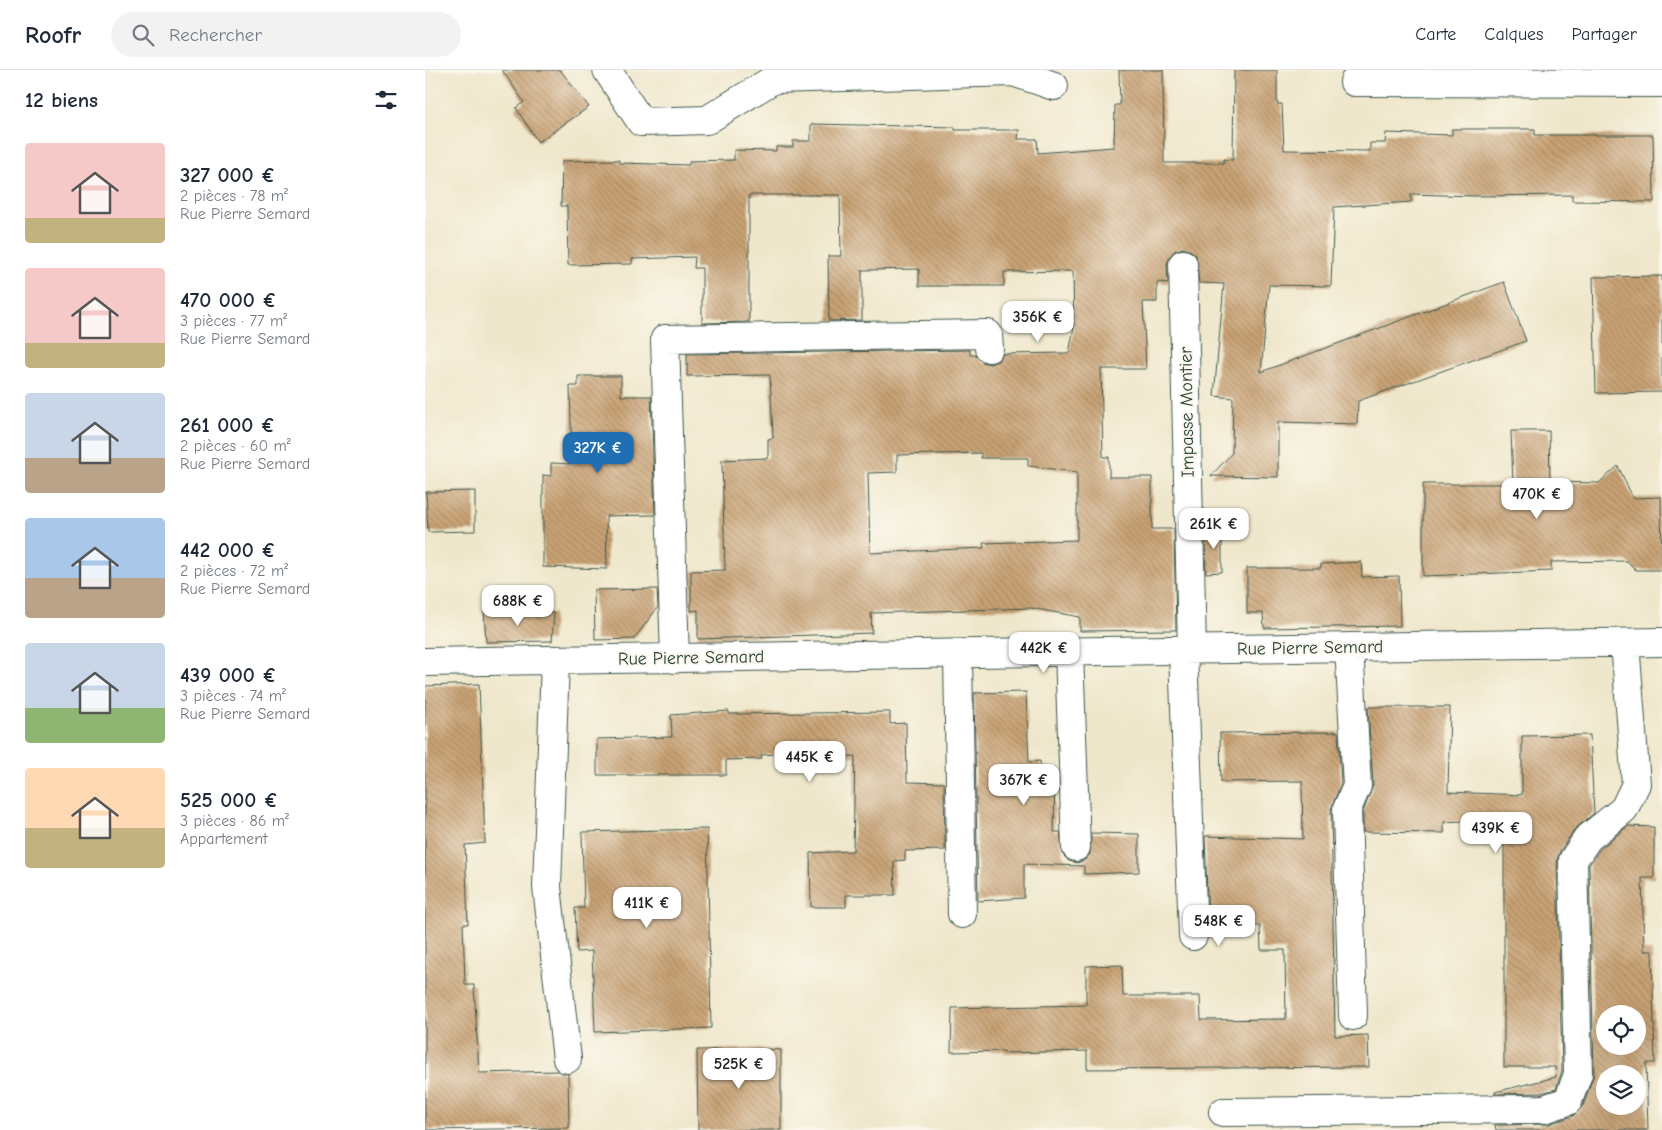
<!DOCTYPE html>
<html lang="fr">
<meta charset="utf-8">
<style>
:root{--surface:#fff;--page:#f2f2f3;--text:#1f2937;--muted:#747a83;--line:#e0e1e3;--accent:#1f6fb2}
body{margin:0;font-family:"Comic Neue",sans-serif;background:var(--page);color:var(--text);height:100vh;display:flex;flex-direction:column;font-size:19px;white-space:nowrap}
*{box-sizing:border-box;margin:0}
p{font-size:16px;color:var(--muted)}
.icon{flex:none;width:28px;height:28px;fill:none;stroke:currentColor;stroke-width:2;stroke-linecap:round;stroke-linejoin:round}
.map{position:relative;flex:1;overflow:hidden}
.side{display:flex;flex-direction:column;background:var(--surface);width:425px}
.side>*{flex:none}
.fabs{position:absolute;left:1171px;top:935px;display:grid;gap:10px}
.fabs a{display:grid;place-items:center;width:50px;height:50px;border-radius:50%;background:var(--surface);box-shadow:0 5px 20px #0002;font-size:25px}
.price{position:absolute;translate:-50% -42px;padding:0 11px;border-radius:10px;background:#fff;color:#222;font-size:16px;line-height:32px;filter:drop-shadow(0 1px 2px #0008)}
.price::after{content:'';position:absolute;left:50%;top:30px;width:15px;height:11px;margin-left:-8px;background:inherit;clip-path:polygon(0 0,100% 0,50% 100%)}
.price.active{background:var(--accent);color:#fff}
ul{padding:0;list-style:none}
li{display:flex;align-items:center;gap:15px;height:125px;padding:0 25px}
li span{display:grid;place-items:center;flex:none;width:140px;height:100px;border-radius:5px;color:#555}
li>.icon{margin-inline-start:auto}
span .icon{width:60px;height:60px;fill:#fffc;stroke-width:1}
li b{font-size:21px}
h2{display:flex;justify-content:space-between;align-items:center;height:60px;padding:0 25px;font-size:21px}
header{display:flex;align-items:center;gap:30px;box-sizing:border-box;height:70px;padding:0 25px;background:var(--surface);border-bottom:1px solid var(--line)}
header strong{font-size:24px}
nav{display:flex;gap:28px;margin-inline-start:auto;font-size:18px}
.search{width:350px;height:45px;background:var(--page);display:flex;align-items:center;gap:12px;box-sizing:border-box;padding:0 18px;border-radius:28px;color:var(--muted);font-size:19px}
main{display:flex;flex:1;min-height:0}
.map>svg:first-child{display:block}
</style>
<header>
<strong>Roofr</strong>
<div class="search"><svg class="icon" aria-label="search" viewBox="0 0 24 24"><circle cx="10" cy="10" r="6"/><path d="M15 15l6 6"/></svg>Rechercher</div>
<nav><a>Carte</a><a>Calques</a><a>Partager</a></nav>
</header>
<main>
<section class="side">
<h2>12 biens<svg class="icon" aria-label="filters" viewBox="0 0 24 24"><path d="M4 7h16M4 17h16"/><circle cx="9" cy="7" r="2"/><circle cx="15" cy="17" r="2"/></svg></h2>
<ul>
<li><span style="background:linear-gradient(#f6c9c9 75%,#c2b280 0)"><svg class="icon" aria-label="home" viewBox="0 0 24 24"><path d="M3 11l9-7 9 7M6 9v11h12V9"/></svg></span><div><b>327 000 €</b><p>2 pièces · 78 m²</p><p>Rue Pierre Semard</p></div></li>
<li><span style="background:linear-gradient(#f6c9c9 75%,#c2b280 0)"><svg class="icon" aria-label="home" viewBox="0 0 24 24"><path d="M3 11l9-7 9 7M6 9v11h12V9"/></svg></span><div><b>470 000 €</b><p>3 pièces · 77 m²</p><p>Rue Pierre Semard</p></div></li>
<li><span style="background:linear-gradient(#c9d6e8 65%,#b9a48a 0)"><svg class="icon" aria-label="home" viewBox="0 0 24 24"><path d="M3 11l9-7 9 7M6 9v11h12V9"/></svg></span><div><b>261 000 €</b><p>2 pièces · 60 m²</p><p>Rue Pierre Semard</p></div></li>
<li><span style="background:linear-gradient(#a9c7e8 60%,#b9a48a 0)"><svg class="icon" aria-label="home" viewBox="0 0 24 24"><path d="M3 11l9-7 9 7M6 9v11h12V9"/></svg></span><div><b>442 000 €</b><p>2 pièces · 72 m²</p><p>Rue Pierre Semard</p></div></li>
<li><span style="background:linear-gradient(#c9d6e8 65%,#8fb573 0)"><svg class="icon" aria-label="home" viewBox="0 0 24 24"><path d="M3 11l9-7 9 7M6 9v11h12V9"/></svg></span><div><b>439 000 €</b><p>3 pièces · 74 m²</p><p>Rue Pierre Semard</p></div></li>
<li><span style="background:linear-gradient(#ffd9b3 60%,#c2b280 0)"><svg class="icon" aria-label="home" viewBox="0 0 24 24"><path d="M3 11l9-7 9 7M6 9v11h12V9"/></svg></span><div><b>525 000 €</b><p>3 pièces · 86 m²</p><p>Appartement</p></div></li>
</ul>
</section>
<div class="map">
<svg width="1237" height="1060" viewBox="0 0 1237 1060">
<defs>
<pattern id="building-back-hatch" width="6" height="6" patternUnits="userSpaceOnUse" patternTransform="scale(1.25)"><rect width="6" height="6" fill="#c9a274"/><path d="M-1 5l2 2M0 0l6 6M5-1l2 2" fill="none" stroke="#a38560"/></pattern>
</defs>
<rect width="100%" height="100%" fill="#fbf7ec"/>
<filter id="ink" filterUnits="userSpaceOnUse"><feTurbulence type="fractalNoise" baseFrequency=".02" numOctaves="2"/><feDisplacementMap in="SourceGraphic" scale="10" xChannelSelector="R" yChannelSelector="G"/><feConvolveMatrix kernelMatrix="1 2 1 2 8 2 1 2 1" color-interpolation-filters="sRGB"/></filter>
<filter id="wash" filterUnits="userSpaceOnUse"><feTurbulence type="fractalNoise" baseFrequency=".0096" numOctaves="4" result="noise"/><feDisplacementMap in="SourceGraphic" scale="20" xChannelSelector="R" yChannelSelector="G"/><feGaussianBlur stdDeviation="1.12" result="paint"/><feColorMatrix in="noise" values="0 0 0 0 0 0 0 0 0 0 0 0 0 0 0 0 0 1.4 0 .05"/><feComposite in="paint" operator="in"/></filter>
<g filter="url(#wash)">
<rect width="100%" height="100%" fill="#efe7cb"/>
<g id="blocks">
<path fill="url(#building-back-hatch)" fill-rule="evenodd" d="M 77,0 L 135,0 L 164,37 L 113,72 L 91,38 L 99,32 Z
M 694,0 L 738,0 L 739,93 L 799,93 L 799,89 L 808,90 L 809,0 L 852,0 L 852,34 L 857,34 L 859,80 L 945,81 L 945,73 L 960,73 L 961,63 L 1027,65 L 1027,59 L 1110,59 L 1110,65 L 1228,65 L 1229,132 L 1147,131 L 1147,125 L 1050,126 L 986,124 L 986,132 L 909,137 L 906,216 L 844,215 L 836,302 L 1079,212 L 1101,271 L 933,331 L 932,354 L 853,352 L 853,407 L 786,406 L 807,383 L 808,328 L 789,326 L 799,214 L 774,213 L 771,185 L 766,181 L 758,178 L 749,181 L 745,186 L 742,194 L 743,213 L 732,212 L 732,232 L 718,232 L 721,299 L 676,299 L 678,387 L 684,387 L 684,407 L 727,407 L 727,459 L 749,459 L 751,560 L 655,561 L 655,547 L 606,538 L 446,543 L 447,563 L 273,569 L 273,540 L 266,541 L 266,501 L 300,500 L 297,390 L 343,388 L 343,369 L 348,368 L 345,305 L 262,306 L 262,284 L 545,280 L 545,285 L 550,285 L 557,292 L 565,294 L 573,291 L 578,284 L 644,283 L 649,257 L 648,201 L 579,202 L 579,216 L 494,216 L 494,199 L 437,200 L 437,250 L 404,251 L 403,186 L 416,186 L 415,125 L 324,125 L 324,252 L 277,253 L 277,198 L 269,198 L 270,187 L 207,189 L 207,194 L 143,195 L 142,136 L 136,136 L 137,91 L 194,90 L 194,93 L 264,95 L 264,91 L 309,90 L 309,80 L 351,81 L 351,77 L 368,77 L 368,71 L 386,71 L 386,54 L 530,57 L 530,60 L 594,60 L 593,69 L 612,69 L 613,83 L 689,77 L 690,35 L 695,35 ZM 556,383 L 556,388 L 603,388 L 603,396 L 652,402 L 652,470 L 558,473 L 559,478 L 445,483 L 443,403 L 472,402 L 472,385 Z
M 1237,206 L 1237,322 L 1171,323 L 1168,207 Z
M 153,306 L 196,306 L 196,326 L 226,326 L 230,445 L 181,446 L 182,499 L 118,497 L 118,405 L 126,406 L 126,393 L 147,394 L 145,316 L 153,316 Z
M 1086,361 L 1124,361 L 1125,412 L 1174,413 L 1193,396 L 1208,428 L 1236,427 L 1237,500 L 1211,500 L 1202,491 L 1126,492 L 1126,501 L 998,506 L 998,414 L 1088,414 Z
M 50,421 L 50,461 L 3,462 L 1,422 Z
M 780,458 L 797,458 L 797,502 L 781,503 Z
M 936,492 L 937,507 L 974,506 L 975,556 L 839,558 L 838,543 L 822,543 L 822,498 L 896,498 L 896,494 Z
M 232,519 L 233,537 L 209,569 L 170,570 L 169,520 Z
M 59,541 L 129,543 L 127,571 L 61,572 Z
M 54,614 L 60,773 L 40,775 L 43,854 L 38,854 L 40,915 L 49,915 L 54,1003 L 133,1001 L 143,1004 L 144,1058 L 0,1060 L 0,616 Z
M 601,622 L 604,692 L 615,691 L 616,699 L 630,698 L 629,762 L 635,762 L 638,785 L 644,791 L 652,793 L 660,790 L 665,784 L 666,763 L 714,764 L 714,802 L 659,804 L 659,796 L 599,794 L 599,828 L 553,831 L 549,623 Z
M 943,637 L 1025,637 L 1023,722 L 1097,725 L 1097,666 L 1165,665 L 1169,743 L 1150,759 L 1135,781 L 1132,790 L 1137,1001 L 1131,1019 L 1116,1023 L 1070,1024 L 1070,1022 L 1131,1007 L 1130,997 L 1079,997 L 1079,749 L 1019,752 L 1019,763 L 938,762 L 938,742 L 948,715 Z
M 304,641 L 304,644 L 465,642 L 465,654 L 481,653 L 482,712 L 519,713 L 520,780 L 480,781 L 480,790 L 469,791 L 470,825 L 421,825 L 421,837 L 386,837 L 385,783 L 428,781 L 430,686 L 395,688 L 395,682 L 336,685 L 337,689 L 301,690 L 301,705 L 172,705 L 172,669 L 247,667 L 246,645 Z
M 913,662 L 916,713 L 906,739 L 910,966 L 943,965 L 944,997 L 662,999 L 662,981 L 579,983 L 579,981 L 526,982 L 527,938 L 661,935 L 661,896 L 697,895 L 698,926 L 775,926 L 776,950 L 861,949 L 860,880 L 836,880 L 835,856 L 783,856 L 780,766 L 878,769 L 877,711 L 796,712 L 795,663 Z
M 1203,756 L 1229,757 L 1229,808 L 1217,808 L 1219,881 L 1227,881 L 1230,993 L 1221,993 L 1223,1060 L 1071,1060 L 1070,1055 L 1124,1054 L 1148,1046 L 1158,1036 L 1169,1004 L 1164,795 L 1175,779 ZM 1180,944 L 1212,944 L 1212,976 L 1180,976 ZM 1180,1004 L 1212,1004 L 1212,1036 L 1180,1036 Z
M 282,759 L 286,958 L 170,962 L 167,881 L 152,882 L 150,838 L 159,838 L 157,762 Z
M 336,979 L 356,980 L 356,1060 L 273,1060 L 272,980 Z"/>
</g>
</g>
<g filter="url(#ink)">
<use href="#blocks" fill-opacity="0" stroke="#3e564b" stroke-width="1"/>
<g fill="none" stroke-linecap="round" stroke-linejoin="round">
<defs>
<path id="minor" d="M 182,0 L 216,52 L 282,50 L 349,9 L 588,2 L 629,16
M 929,12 L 1237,13
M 758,194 L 767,580
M 924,577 L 932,716 L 922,739 L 928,946
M 758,580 L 768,866
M 644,582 L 651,777
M 533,584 L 537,844
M 250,589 L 240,269 L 563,264 L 564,278
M 130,591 L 122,817 L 142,989
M 0,592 L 1237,572
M 798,1042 L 1119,1039 L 1143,1031 L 1153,1004 L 1148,790 L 1163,768 L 1199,739 L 1211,714 L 1200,573"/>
</defs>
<use href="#minor" stroke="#3e564b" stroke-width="30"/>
<use href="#minor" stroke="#fff" stroke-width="28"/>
</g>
</g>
<g text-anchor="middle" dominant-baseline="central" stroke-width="4" stroke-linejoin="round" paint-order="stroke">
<g font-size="18" fill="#1f3d34" stroke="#fbf7ec">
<text transform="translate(762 342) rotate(-91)">Impasse Montier</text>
<text transform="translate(885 578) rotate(-1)">Rue Pierre Semard</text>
<text transform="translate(266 588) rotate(-1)">Rue Pierre Semard</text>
</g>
</g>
</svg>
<div class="fabs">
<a><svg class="icon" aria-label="locate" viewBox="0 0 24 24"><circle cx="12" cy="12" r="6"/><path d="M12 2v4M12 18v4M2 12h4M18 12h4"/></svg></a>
<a><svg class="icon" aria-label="layers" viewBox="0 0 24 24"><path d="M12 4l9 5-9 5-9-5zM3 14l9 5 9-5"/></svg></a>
</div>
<b class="price" style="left:613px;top:273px">356K €</b>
<b class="price active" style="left:173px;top:404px">327K €</b>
<b class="price" style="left:1112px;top:450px">470K €</b>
<b class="price" style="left:789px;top:480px">261K €</b>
<b class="price" style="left:93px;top:557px">688K €</b>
<b class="price" style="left:619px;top:604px">442K €</b>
<b class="price" style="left:385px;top:713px">445K €</b>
<b class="price" style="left:599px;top:736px">367K €</b>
<b class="price" style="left:1071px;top:784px">439K €</b>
<b class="price" style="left:222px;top:859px">411K €</b>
<b class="price" style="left:794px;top:877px">548K €</b>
<b class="price" style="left:314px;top:1020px">525K €</b>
</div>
</main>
